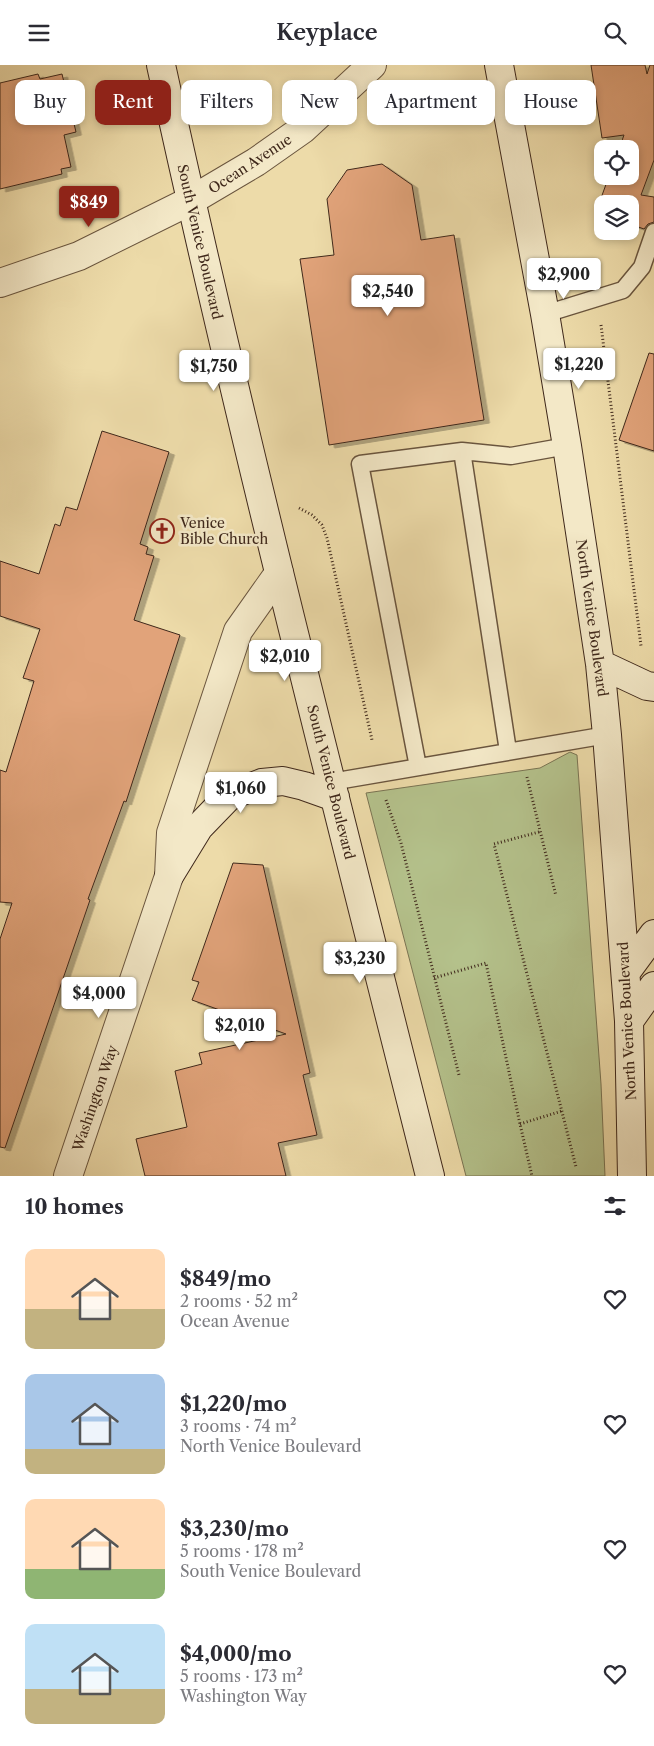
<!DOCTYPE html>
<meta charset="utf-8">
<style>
:root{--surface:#fff;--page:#f2f2f3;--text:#2b2b33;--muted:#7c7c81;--accent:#8f2418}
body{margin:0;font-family:"Libre Caslon Text",serif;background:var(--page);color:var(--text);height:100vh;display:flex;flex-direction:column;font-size:19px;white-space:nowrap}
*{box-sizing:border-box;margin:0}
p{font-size:16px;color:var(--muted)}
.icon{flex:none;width:28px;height:28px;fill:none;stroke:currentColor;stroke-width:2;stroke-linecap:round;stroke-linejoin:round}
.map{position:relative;height:1111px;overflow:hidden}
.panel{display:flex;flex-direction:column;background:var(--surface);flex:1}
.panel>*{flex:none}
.hud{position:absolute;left:15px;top:15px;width:625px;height:45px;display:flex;gap:10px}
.controls{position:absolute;left:594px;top:75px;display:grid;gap:10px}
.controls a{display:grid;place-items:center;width:45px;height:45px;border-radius:10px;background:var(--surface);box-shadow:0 2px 8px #0003;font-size:25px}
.price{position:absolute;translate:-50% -42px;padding:0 11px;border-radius:5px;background:#fff;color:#222;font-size:16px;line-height:32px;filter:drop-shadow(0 1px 2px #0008)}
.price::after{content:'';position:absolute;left:50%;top:30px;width:15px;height:11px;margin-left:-8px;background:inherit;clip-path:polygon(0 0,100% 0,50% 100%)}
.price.current{background:var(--accent);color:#fff}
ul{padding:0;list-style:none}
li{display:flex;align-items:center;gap:15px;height:125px;padding:0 25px}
li span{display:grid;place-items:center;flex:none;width:140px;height:100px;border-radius:10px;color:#555}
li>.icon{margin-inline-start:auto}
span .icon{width:60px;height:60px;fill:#fffc;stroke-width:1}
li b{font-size:21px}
h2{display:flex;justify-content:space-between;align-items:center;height:60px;padding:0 25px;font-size:21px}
.pill{padding:0 18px;border-radius:10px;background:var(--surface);box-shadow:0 2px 8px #0003;font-size:18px;line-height:45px}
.pill.current{background:var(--accent);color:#fff}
header{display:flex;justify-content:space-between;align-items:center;height:65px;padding:0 25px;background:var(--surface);font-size:22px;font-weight:600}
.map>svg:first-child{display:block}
</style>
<header><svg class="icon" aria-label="menu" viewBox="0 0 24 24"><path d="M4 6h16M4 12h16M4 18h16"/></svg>Keyplace<svg class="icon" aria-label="search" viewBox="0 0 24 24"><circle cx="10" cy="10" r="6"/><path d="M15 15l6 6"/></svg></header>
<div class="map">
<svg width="654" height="1111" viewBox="0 0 654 1111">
<defs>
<filter id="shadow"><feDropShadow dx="5.5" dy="3" stdDeviation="0" flood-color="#0004"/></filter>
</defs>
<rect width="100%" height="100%" fill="#eddba9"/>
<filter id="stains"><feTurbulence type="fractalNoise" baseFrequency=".004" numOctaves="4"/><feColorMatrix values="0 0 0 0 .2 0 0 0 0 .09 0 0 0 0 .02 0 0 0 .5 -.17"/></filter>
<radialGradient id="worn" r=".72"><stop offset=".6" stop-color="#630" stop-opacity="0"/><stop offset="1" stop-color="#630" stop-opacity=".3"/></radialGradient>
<path fill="#b4c18b" stroke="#7a7453" d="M 570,687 L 577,690 L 601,1019 L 605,1111 L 466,1111 L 366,728 L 540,703 Z"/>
<path fill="#e1a37a" stroke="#3f281b" filter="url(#shadow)" d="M 591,0 L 645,0 L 647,9 L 650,0 L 654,0 L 654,95 L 641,130 L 654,132 L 654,157 L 648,159 L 644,164 L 630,159 L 630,139 L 602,139 L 602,149 L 596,147 L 609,111 L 630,111 L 630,84 L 619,84 L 624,70 L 602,73 Z
M 38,9 L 40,14 L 62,9 L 76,67 L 64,70 L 71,102 L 61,104 L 62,109 L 0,124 L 0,18 Z
M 382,99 L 412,120 L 421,175 L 454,170 L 484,355 L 329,380 L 300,194 L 334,190 L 327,134 L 347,105 Z
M 649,288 L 654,289 L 654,386 L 619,375 Z
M 102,366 L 169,387 L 140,479 L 148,482 L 146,489 L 154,491 L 134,555 L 180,570 L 126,737 L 124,736 L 88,834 L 90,835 L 5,1083 L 0,1082 L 0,874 L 12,838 L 0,837 L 0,705 L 6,707 L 34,616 L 23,613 L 40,564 L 0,551 L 0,496 L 39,509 L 55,459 L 60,461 L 66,442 L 77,445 Z
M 233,798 L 263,800 L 310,1008 L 303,1010 L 317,1070 L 278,1078 L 286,1111 L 145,1111 L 136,1074 L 187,1062 L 175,1006 L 202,999 L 199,988 L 286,969 L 192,935 L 199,917 L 192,915 Z"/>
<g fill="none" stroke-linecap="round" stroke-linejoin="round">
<defs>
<path id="service" d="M 545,249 L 623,225 L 642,202 L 654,167
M 462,386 L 511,391 L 567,381
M 418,702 L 360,399 L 462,386 L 508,686
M 331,717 L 607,670"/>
<path id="minor" d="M 68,1111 L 169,811 L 171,768 L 238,566 L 279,508"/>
<path id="tertiary" d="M 0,218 L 79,191 L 190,136 L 256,97 L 303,64 L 372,0"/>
<path id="secondary" d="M 161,0 C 242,372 337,741 430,1111
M 499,0 L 545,249 L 567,381 L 600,599 L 607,670 L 629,956 L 632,1111
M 600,599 L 647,621 L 654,622
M 169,811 L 199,762 L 229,731 L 262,718 L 283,716 L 304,721 L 335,732
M 626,907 L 654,869
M 629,956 L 654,921"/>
</defs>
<use href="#service" stroke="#6a553e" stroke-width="19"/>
<use href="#minor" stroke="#6a553e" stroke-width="30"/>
<use href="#tertiary" stroke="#6a553e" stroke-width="30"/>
<use href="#secondary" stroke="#3f281b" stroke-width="30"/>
<path stroke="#3f281b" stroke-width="3" stroke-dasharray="1 2.5" stroke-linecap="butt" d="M 601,260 L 641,581
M 299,443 L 312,450 L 322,460 L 327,473 L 372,675
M 527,712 L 556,831
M 386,735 L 401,778 L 459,1010
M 539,767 L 494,779 L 576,1102
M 434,913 L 486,898 L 520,1059 L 532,1111
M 520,1059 L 562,1046"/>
<use href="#service" stroke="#f3e8c7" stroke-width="16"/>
<use href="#minor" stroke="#f3e8c7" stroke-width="28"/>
<use href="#tertiary" stroke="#f3e8c7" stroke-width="28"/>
<use href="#secondary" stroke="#f3e8c7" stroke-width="28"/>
</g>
<defs>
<symbol id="church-ring" viewBox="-11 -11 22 22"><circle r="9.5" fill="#f3e8c7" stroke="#8f2418" stroke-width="1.5"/><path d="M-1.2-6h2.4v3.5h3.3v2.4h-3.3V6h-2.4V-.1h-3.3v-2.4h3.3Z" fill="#8f2418"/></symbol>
</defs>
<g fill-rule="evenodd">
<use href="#church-ring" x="148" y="452" width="28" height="28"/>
</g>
<g text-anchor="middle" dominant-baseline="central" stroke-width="5" stroke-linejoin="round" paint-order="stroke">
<g font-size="14" fill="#3f281b" stroke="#f3e8c7">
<text transform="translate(250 99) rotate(-33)">Ocean Avenue</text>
<text transform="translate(200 177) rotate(77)">South Venice Boulevard</text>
<text transform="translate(592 553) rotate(82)">North Venice Boulevard</text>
<text transform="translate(331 717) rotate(76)">South Venice Boulevard</text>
<text transform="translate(627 956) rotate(-93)">North Venice Boulevard</text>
<text transform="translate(95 1033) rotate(-71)">Washington Way</text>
</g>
<g font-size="14" fill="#3f281b" stroke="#f3e8c7" text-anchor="start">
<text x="180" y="458">Venice<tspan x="180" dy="16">Bible Church</tspan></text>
</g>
</g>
<rect width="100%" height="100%" filter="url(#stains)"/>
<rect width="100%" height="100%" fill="url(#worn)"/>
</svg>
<div class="controls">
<a><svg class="icon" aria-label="locate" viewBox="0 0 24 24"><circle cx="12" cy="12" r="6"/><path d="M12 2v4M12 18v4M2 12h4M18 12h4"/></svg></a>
<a><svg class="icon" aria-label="layers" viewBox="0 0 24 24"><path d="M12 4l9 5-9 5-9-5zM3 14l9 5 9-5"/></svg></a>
</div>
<b class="price current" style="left:89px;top:163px">$849</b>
<b class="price" style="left:564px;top:235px">$2,900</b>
<b class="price" style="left:388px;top:252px">$2,540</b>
<b class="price" style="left:579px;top:325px">$1,220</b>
<b class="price" style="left:214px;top:327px">$1,750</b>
<b class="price" style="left:285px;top:617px">$2,010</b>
<b class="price" style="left:241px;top:749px">$1,060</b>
<b class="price" style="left:360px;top:919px">$3,230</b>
<b class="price" style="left:99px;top:954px">$4,000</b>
<b class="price" style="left:240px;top:986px">$2,010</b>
<div class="hud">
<a class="pill">Buy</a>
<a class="pill current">Rent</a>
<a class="pill">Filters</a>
<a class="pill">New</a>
<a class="pill">Apartment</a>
<a class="pill">House</a>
</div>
</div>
<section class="panel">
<h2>10 homes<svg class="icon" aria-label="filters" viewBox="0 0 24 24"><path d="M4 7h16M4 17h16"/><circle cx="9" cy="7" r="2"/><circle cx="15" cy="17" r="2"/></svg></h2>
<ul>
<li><span style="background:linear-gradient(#ffd9b3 60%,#c2b280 0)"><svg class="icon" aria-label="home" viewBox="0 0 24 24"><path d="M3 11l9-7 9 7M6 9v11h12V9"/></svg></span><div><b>$849/mo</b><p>2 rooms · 52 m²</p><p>Ocean Avenue</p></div><svg class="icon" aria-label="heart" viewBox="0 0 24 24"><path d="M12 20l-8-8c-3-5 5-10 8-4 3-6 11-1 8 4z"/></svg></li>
<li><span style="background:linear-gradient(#a9c7e8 75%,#c2b280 0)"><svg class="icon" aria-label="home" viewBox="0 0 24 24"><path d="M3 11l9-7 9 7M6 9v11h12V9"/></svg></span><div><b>$1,220/mo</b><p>3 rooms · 74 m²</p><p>North Venice Boulevard</p></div><svg class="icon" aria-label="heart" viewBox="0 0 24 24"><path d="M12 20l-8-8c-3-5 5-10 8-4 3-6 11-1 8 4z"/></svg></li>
<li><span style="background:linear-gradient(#ffd9b3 70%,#8fb573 0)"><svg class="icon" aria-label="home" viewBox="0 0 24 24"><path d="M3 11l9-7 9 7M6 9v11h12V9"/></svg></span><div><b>$3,230/mo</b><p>5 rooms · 178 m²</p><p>South Venice Boulevard</p></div><svg class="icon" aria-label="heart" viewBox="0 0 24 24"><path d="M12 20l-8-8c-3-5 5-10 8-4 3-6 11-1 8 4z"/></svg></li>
<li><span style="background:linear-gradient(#bfe0f5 65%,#c2b280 0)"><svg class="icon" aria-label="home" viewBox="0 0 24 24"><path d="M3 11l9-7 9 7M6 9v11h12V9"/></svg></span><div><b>$4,000/mo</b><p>5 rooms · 173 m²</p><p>Washington Way</p></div><svg class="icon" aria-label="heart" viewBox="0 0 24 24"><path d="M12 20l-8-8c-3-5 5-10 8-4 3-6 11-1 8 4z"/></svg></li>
</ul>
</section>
